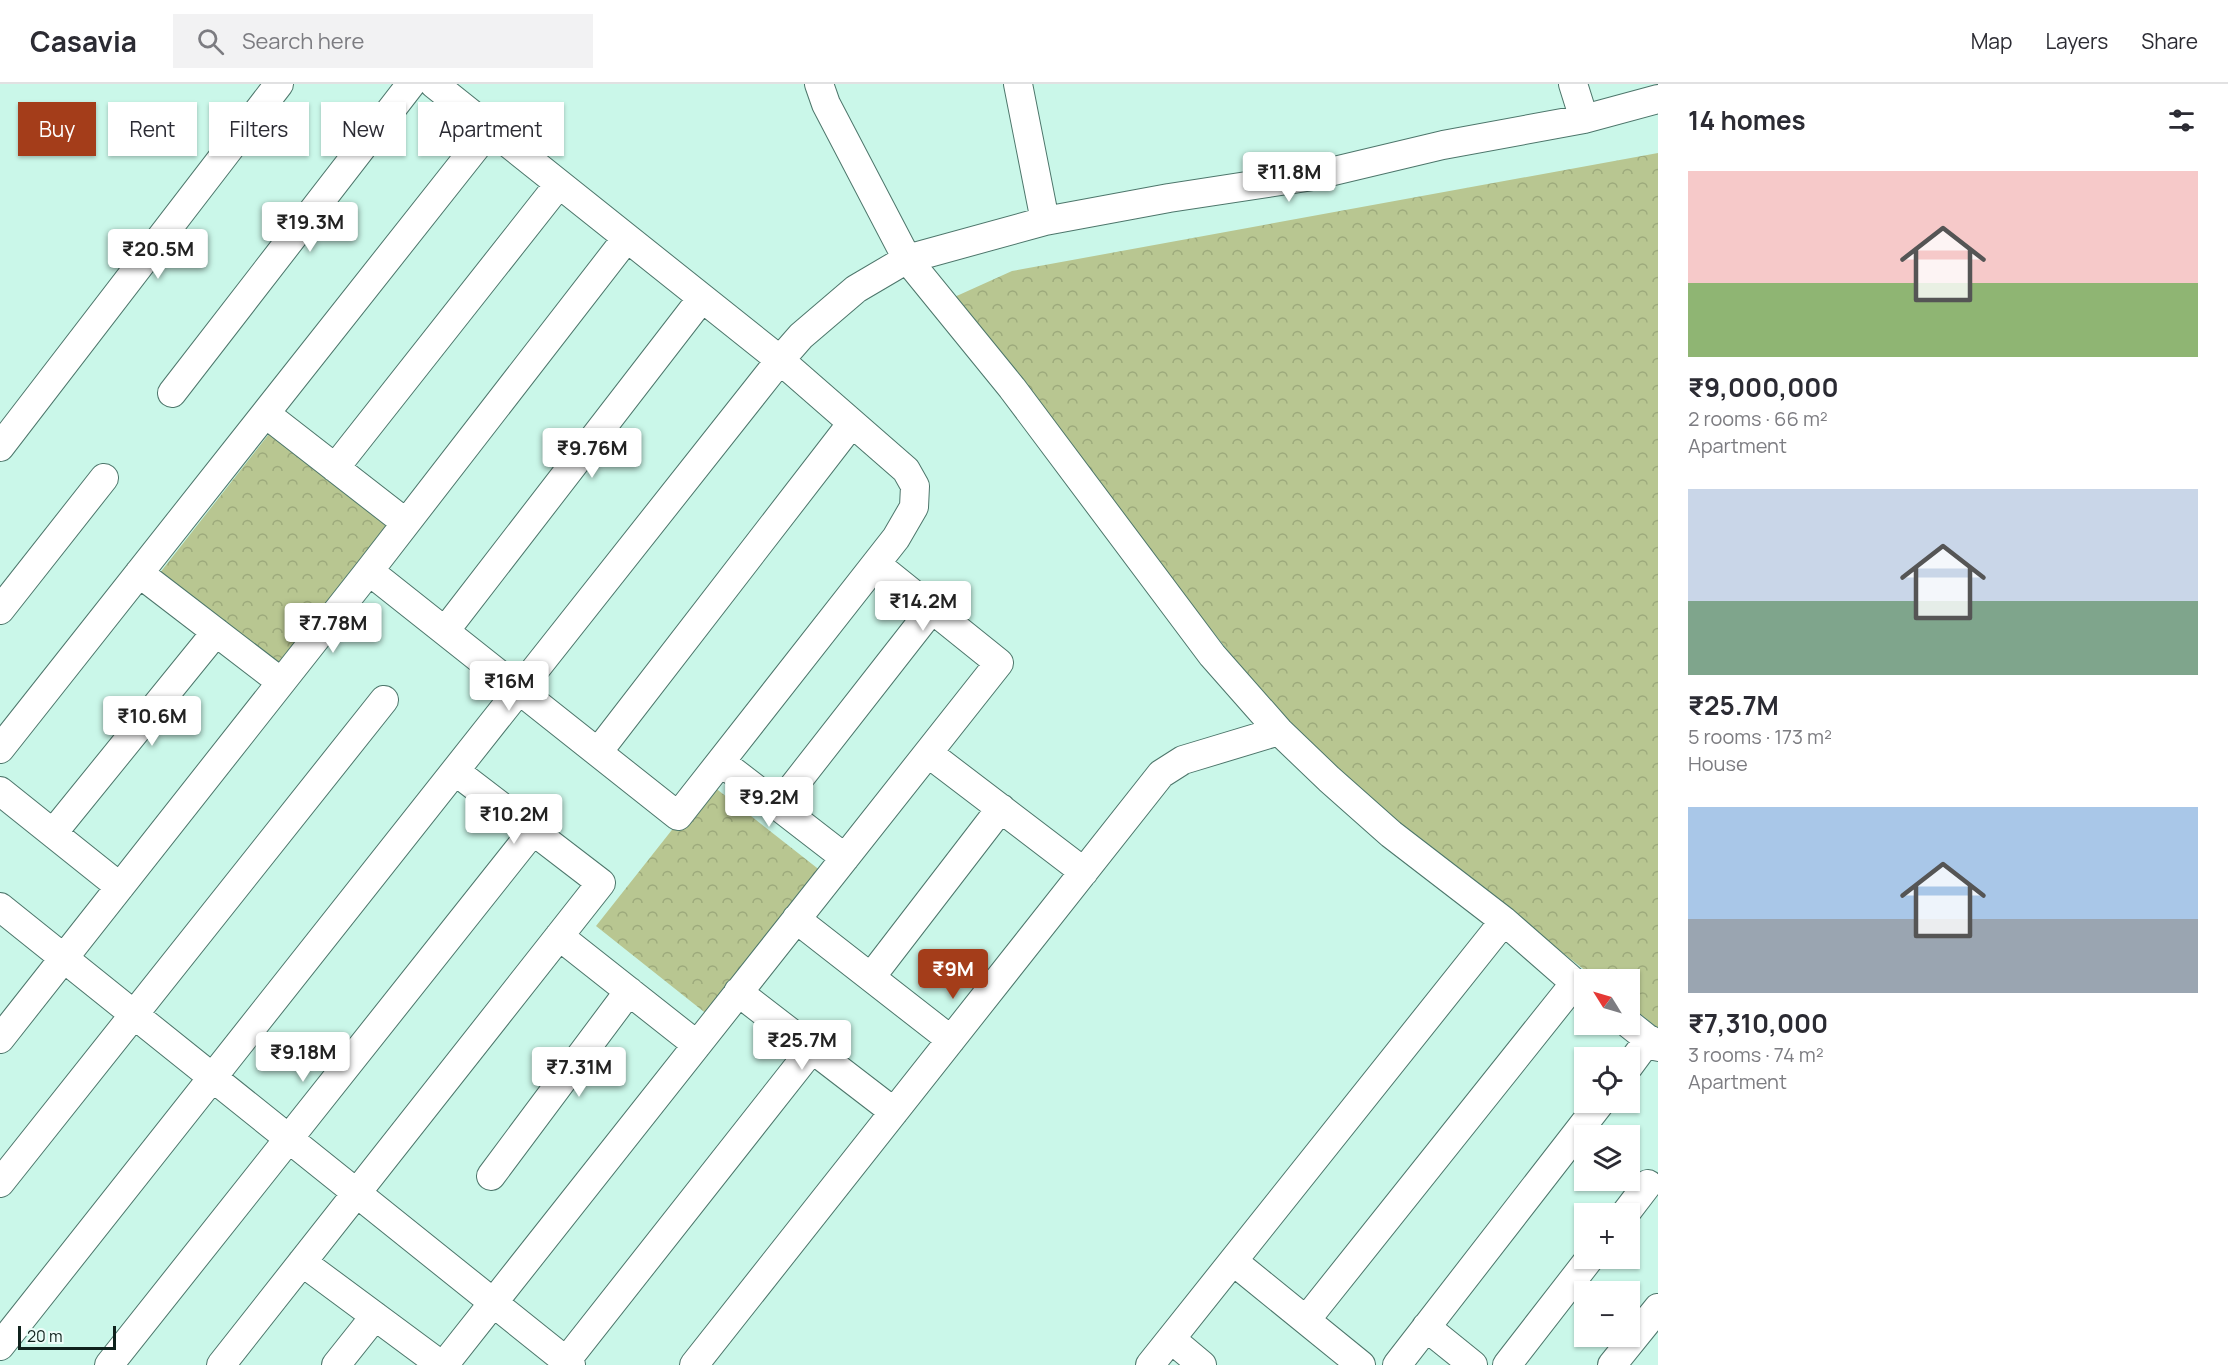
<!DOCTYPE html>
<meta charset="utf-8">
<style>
:root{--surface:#fff;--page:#f2f2f3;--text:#2b2b33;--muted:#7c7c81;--line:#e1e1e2;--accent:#a43d1a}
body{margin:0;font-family:Manrope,sans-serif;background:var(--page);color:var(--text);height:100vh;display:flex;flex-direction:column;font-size:22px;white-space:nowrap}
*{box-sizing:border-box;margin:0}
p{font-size:20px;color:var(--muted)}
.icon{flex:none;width:33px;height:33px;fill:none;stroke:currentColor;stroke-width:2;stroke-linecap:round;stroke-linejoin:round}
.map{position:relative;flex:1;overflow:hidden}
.panel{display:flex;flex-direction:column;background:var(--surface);width:570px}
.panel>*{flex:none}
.guide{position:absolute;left:18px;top:18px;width:570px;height:54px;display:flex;gap:12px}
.needle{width:39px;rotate:307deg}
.buttons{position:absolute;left:1574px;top:885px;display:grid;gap:12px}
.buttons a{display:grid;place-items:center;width:66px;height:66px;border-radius:0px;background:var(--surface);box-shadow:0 2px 4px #0004;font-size:30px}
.scale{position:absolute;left:18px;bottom:15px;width:98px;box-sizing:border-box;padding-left:6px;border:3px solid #0f211c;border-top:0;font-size:16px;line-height:21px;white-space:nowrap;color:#0f211c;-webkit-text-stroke:4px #ecfdf8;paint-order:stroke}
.price{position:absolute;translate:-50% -51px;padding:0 14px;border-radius:6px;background:#fff;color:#222;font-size:20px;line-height:39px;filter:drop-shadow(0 2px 3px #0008)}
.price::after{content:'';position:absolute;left:50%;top:36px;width:18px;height:14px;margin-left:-9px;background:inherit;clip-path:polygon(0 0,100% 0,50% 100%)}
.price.current{background:var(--accent);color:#fff}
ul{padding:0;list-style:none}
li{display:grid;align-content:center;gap:12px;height:318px;padding:0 30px}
li span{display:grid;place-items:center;height:186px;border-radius:0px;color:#555}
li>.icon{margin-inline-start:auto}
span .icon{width:108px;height:108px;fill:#fffc;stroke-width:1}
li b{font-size:26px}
h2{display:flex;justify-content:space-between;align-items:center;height:72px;padding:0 30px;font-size:26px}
.tag{padding:0 21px;border-radius:0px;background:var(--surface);box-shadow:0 2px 4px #0004;font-size:21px;line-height:54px}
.tag.current{background:var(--accent);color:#fff}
header{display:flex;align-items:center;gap:36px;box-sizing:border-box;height:84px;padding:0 30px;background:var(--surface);border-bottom:2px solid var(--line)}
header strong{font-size:28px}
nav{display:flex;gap:33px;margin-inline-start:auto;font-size:21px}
.search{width:420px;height:54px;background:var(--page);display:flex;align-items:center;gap:15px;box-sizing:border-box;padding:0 21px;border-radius:0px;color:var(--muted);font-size:22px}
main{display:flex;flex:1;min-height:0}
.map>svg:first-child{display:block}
</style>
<header>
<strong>Casavia</strong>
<div class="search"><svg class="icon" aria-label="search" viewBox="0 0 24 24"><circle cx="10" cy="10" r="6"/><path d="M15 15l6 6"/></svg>Search here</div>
<nav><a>Map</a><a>Layers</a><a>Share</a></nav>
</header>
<main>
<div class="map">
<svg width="1658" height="1281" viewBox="0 0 1658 1281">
<defs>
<pattern id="park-crowns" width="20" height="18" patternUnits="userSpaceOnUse" patternTransform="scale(1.5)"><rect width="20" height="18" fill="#b8c691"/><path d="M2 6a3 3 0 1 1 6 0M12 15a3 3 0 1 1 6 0" fill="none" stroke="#9daa7c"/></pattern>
</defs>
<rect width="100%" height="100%" fill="#caf7e9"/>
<path fill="url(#park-crowns)" d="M 1658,69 L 1658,944 L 1629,921 L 1629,896 L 1596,895 L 1308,668 L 950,215 L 1012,187 Z
M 272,346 L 389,438 L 276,582 L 159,490 Z
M 709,699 L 826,791 L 713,935 L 596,842 Z"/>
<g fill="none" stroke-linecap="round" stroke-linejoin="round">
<defs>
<path id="minor" d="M 819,0 L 826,20 L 907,175 L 1012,304 L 1212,571 L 1279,647 L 1329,695 L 1391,750 L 1504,837 L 1584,907
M 1018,0 L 1045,137
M 1573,0 L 1584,35
M 172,309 L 411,0
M 266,330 L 406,439
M 0,363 L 279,0
M 335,384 L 559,100
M 369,487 L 678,732 L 896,454 L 914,423 L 915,402 L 906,386 L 780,276 L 434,0
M 139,489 L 281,598
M 0,526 L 104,394
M 445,547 L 702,214
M 0,665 L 491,44
M 598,668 L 852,339
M 928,669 L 1084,788
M 721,678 L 845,774
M 0,707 L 120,803
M 778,722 L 932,525
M 53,749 L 216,548
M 0,823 L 571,1281
M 796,835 L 951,956
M 559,852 L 697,961
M 871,893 L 1001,724
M 738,908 L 894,1028
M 1629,940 L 1658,963
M 0,955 L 369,487 L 626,155
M 1629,982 L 1649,955
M 491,1092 L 629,907
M 0,1099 L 384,616
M 1625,1130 L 1648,1100
M 1233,1177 L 1361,1281
M 302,1178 L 441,1281
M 1306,1236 L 1574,900
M 1426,1243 L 1473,1281
M 1171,1255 L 1202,1281
M 0,1262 L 780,276 L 801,252 L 856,205 L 907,175 L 1045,137 L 1169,114 L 1313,92 L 1443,61 L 1584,35 L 1658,15
M 109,1281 L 533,747
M 221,1281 L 601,799 L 455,687
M 336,1281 L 375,1232
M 444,1281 L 999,579 L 876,480
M 563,1281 L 812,965
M 694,1281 L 1161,690 L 1183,676 L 1279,647
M 1150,1281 L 1504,837
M 1397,1281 L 1601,1018
M 1507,1281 L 1590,1174
M 1612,1281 L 1658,1224"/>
</defs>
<use href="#minor" stroke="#4d766b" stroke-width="30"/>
<use href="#minor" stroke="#fff" stroke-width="28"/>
</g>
</svg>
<div class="buttons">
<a><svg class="needle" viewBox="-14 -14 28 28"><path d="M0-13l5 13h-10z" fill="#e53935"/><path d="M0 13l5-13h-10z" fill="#7c7c81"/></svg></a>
<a><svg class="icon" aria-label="locate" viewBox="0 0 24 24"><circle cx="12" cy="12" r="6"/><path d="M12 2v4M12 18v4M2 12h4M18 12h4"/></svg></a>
<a><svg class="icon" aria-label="layers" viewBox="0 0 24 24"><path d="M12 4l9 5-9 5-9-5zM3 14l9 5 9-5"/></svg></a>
<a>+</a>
<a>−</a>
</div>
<div class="scale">20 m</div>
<b class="price" style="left:1289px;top:119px">₹11.8M</b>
<b class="price" style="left:310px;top:169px">₹19.3M</b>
<b class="price" style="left:158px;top:196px">₹20.5M</b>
<b class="price" style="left:592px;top:395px">₹9.76M</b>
<b class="price" style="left:923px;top:548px">₹14.2M</b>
<b class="price" style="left:333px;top:570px">₹7.78M</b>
<b class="price" style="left:509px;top:628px">₹16M</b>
<b class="price" style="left:152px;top:663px">₹10.6M</b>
<b class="price" style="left:769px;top:744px">₹9.2M</b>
<b class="price" style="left:514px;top:761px">₹10.2M</b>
<b class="price current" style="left:953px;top:916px">₹9M</b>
<b class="price" style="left:802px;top:987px">₹25.7M</b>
<b class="price" style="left:303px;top:999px">₹9.18M</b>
<b class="price" style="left:579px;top:1014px">₹7.31M</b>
<div class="guide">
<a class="tag current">Buy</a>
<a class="tag">Rent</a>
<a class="tag">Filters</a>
<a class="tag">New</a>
<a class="tag">Apartment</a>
</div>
</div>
<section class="panel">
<h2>14 homes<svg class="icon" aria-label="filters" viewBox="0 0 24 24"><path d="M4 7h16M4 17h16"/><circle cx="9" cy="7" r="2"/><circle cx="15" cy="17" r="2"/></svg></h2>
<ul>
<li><span style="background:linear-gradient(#f6c9c9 60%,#8fb573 0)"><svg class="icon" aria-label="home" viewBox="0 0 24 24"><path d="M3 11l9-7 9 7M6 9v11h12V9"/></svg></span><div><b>₹9,000,000</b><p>2 rooms · 66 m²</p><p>Apartment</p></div></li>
<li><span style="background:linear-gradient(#c9d6e8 60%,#7fa58c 0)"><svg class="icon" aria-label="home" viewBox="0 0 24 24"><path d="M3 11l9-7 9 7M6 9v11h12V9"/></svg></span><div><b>₹25.7M</b><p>5 rooms · 173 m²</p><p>House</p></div></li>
<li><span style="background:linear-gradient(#a9c7e8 60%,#9aa5b1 0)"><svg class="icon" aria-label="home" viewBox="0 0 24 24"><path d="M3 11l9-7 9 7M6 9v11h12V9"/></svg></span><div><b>₹7,310,000</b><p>3 rooms · 74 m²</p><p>Apartment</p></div></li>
</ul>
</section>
</main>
